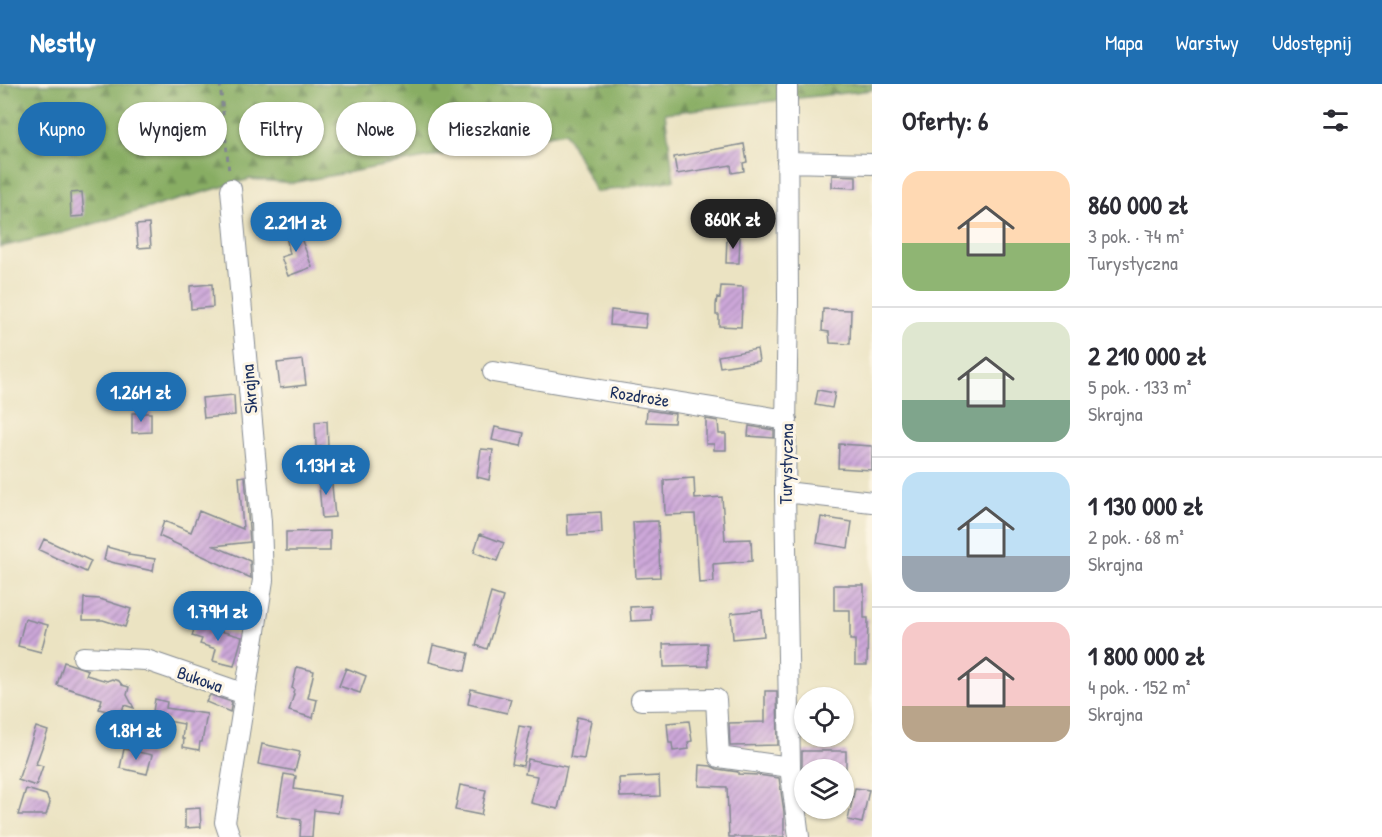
<!DOCTYPE html>
<html lang="pl">
<meta charset="utf-8">
<style>
:root{--surface:#fff;--page:#f7f7f7;--text:#2b2b33;--muted:#7c7c81;--line:#e1e1e2;--accent:#1f6fb2}
body{margin:0;font-family:"Patrick Hand",sans-serif;background:var(--page);color:var(--text);height:100vh;display:flex;flex-direction:column;font-size:22px;white-space:nowrap}
*{box-sizing:border-box;margin:0}
p{font-size:20px;color:var(--muted)}
.icon{flex:none;width:33px;height:33px;fill:none;stroke:currentColor;stroke-width:2;stroke-linecap:round;stroke-linejoin:round}
.map{position:relative;flex:1;overflow:hidden}
.side{display:flex;flex-direction:column;background:var(--surface);width:510px}
.side>*{flex:none}
.hud{position:absolute;left:18px;top:18px;width:570px;height:54px;display:flex;gap:12px}
.tools{position:absolute;left:794px;top:603px;display:grid;gap:12px}
.tools a{display:grid;place-items:center;width:60px;height:60px;border-radius:50%;background:var(--surface);box-shadow:0 2px 4px #0004;font-size:30px}
.price{position:absolute;translate:-50% -51px;padding:0 14px;border-radius:21px;background:var(--accent);color:#fff;font-size:20px;line-height:39px;filter:drop-shadow(0 2px 3px #0008)}
.price::after{content:'';position:absolute;left:50%;top:36px;width:18px;height:14px;margin-left:-9px;background:inherit;clip-path:polygon(0 0,100% 0,50% 100%)}
.price.on{background:#222;color:#fff}
ul{padding:0;list-style:none}
li{display:flex;align-items:center;gap:18px;height:150px;padding:0 30px}
li+li{border-top:2px solid var(--line)}
li span{display:grid;place-items:center;flex:none;width:168px;height:120px;border-radius:18px;color:#555}
li>.icon{margin-inline-start:auto}
span .icon{width:72px;height:72px;fill:#fffc;stroke-width:1}
li b{font-size:26px}
h2{display:flex;justify-content:space-between;align-items:center;height:72px;padding:0 30px;font-size:26px}
.tag{padding:0 21px;border-radius:27px;background:var(--surface);box-shadow:0 2px 4px #0004;font-size:21px;line-height:54px}
.tag.on{background:var(--accent);color:#fff}
header{display:flex;align-items:center;gap:36px;box-sizing:border-box;height:84px;padding:0 30px;background:var(--accent);color:#fff}
header strong{font-size:28px}
nav{display:flex;gap:33px;margin-inline-start:auto;font-size:21px}
main{display:flex;flex:1;min-height:0}
.map>svg:first-child{display:block}
</style>
<header>
<strong>Nestly</strong>
<nav><a>Mapa</a><a>Warstwy</a><a>Udostępnij</a></nav>
</header>
<main>
<div class="map">
<svg width="872" height="753" viewBox="0 0 872 753">
<defs>
<pattern id="forest-firs" width="22" height="20" patternUnits="userSpaceOnUse" patternTransform="scale(1.5)"><rect width="22" height="20" fill="#88ad63"/><path d="M5 1l3.5 6h-7zM16 11l3.5 6h-7z" fill="#6e8d55"/></pattern>
<pattern id="building-hatch" width="6" height="6" patternUnits="userSpaceOnUse" patternTransform="scale(1.5)"><rect width="6" height="6" fill="#cda8d9"/><path d="M-1 1l2-2M0 6l6-6M5 7l2-2" fill="none" stroke="#a689b3"/></pattern>
</defs>
<rect width="100%" height="100%" fill="#fcf5e5"/>
<filter id="ink" filterUnits="userSpaceOnUse"><feTurbulence type="fractalNoise" baseFrequency=".0167" numOctaves="2"/><feDisplacementMap in="SourceGraphic" scale="12" xChannelSelector="R" yChannelSelector="G"/><feConvolveMatrix kernelMatrix="1 2 1 2 8 2 1 2 1" color-interpolation-filters="sRGB"/></filter>
<filter id="wash" filterUnits="userSpaceOnUse"><feTurbulence type="fractalNoise" baseFrequency=".008" numOctaves="4" result="noise"/><feDisplacementMap in="SourceGraphic" scale="24" xChannelSelector="R" yChannelSelector="G"/><feGaussianBlur stdDeviation="1.35" result="paint"/><feColorMatrix in="noise" values="0 0 0 0 0 0 0 0 0 0 0 0 0 0 0 0 0 1.4 0 .05"/><feComposite in="paint" operator="in"/></filter>
<g filter="url(#wash)">
<rect width="100%" height="100%" fill="#ebe3c2"/>
<path fill="url(#forest-firs)" stroke="#526e60" stroke-width="1.5" d="M 0,0 L 872,0 L 872,6 L 665,29 L 674,96 L 596,108 L 565,48 L 292,99 L 250,95 L 65,148 L 0,163 Z"/>
<g id="blocks">
<path fill="url(#building-hatch)" d="M 744,60 L 747,78 L 743,79 L 744,87 L 732,89 L 731,81 L 677,90 L 674,73 Z
M 832,91 L 856,92 L 856,104 L 832,103 Z
M 82,108 L 84,132 L 71,133 L 70,109 Z
M 149,140 L 151,163 L 138,164 L 136,141 Z
M 296,141 L 312,183 L 288,192 L 281,173 L 290,170 L 285,148 Z
M 727,152 L 740,153 L 739,179 L 726,179 Z
M 212,200 L 213,223 L 191,225 L 190,202 Z
M 721,202 L 743,203 L 743,221 L 742,221 L 741,243 L 719,242 L 719,231 L 716,231 L 716,221 L 717,213 L 720,214 Z
M 823,225 L 851,226 L 850,260 L 830,259 L 829,248 L 822,247 Z
M 611,226 L 647,230 L 645,244 L 610,241 Z
M 757,265 L 759,277 L 720,283 L 718,272 Z
M 303,276 L 306,301 L 280,304 L 277,279 Z
M 818,306 L 835,309 L 832,324 L 815,321 Z
M 234,311 L 235,331 L 204,334 L 202,314 Z
M 647,326 L 675,330 L 674,339 L 646,338 Z
M 132,329 L 151,329 L 151,348 L 132,349 Z
M 706,335 L 718,337 L 719,350 L 726,350 L 726,366 L 714,366 L 714,360 L 706,360 Z
M 327,337 L 328,362 L 316,363 L 315,338 Z
M 749,342 L 774,346 L 774,354 L 748,352 Z
M 495,343 L 524,349 L 521,362 L 492,356 Z
M 839,360 L 872,362 L 872,386 L 838,384 Z
M 481,365 L 493,366 L 489,396 L 477,393 Z
M 331,390 L 335,433 L 322,434 L 318,391 Z
M 245,392 L 250,458 L 214,462 L 250,477 L 251,494 L 159,452 L 164,437 L 191,448 L 199,427 L 243,445 L 239,393 Z
M 694,394 L 695,415 L 722,413 L 725,456 L 751,455 L 752,477 L 713,480 L 714,498 L 699,499 L 695,430 L 665,431 L 664,396 Z
M 601,428 L 602,449 L 568,451 L 567,430 Z
M 821,433 L 852,438 L 848,464 L 817,459 Z
M 658,437 L 660,493 L 636,494 L 633,438 Z
M 330,447 L 330,467 L 286,467 L 286,448 Z
M 480,450 L 504,459 L 497,477 L 474,468 Z
M 44,455 L 91,477 L 86,488 L 39,466 Z
M 107,463 L 129,469 L 128,471 L 155,475 L 153,487 L 115,479 L 104,476 Z
M 834,501 L 864,501 L 864,534 L 868,534 L 867,581 L 855,581 L 855,556 L 850,556 L 850,526 L 834,526 Z
M 491,509 L 503,513 L 487,565 L 476,561 Z
M 84,514 L 100,515 L 131,525 L 125,543 L 103,536 L 83,536 Z
M 651,522 L 651,536 L 631,537 L 630,523 Z
M 762,526 L 764,552 L 733,555 L 731,529 Z
M 25,535 L 48,541 L 41,568 L 18,562 Z
M 197,536 L 221,543 L 220,547 L 242,553 L 234,582 L 213,577 L 216,565 L 200,560 L 202,555 L 192,552 Z
M 707,559 L 708,582 L 664,583 L 663,560 Z
M 433,561 L 469,569 L 465,587 L 429,578 Z
M 64,578 L 88,586 L 86,591 L 107,597 L 112,595 L 119,597 L 122,601 L 129,603 L 127,611 L 134,624 L 124,621 L 121,631 L 99,625 L 102,615 L 57,601 Z
M 297,583 L 314,587 L 308,614 L 317,616 L 313,634 L 289,627 L 294,610 L 293,609 L 294,605 L 292,604 Z
M 346,584 L 366,592 L 360,609 L 339,602 Z
M 471,605 L 511,615 L 507,629 L 468,620 Z
M 765,607 L 777,607 L 778,661 L 730,662 L 729,639 L 765,638 Z
M 210,611 L 232,618 L 230,628 L 206,618 Z
M 155,615 L 167,618 L 166,624 L 207,630 L 202,658 L 200,658 L 199,666 L 183,663 L 184,655 L 182,655 L 184,640 L 152,634 Z
M 577,633 L 591,636 L 584,675 L 570,673 Z
M 689,637 L 692,657 L 688,658 L 689,665 L 673,667 L 672,659 L 669,659 L 667,639 Z
M 519,642 L 531,644 L 523,682 L 512,680 Z
M 36,643 L 48,647 L 36,680 L 43,682 L 36,702 L 18,696 Z
M 262,660 L 300,668 L 295,687 L 258,680 Z
M 124,665 L 152,671 L 147,690 L 120,684 Z
M 802,667 L 846,667 L 846,686 L 802,686 Z
M 528,675 L 567,683 L 558,725 L 531,719 L 537,692 L 525,690 Z
M 700,681 L 711,682 L 717,685 L 738,688 L 738,690 L 758,691 L 779,694 L 784,728 L 784,753 L 729,753 L 727,703 L 699,702 Z
M 284,690 L 296,692 L 294,705 L 341,712 L 338,729 L 314,726 L 312,753 L 300,753 L 301,736 L 277,732 Z
M 659,692 L 660,712 L 620,713 L 619,694 Z
M 460,701 L 486,706 L 481,731 L 455,726 Z
M 855,704 L 869,706 L 862,739 L 848,736 Z
M 26,705 L 46,711 L 50,719 L 46,731 L 18,731 Z
M 200,724 L 201,743 L 185,744 L 185,725 Z"/>
</g>
</g>
<g filter="url(#ink)">
<use href="#blocks" fill-opacity="0" stroke="#838990" stroke-width="1.5"/>
<g fill="none" stroke-linecap="round" stroke-linejoin="round">
<defs>
<path id="minor" d="M 787,2 L 788,216 L 785,408 L 790,683 L 799,753
M 787,78 L 872,80
M 493,288 L 563,300 L 787,336
M 785,408 L 872,418
M 83,573 L 146,576 L 245,610
M 641,616 L 716,615 L 719,673 L 790,683
M 230,753 L 225,738 L 263,496 L 261,438 L 231,105"/>
</defs>
<use href="#minor" stroke="#838990" stroke-width="22"/>
<path stroke="#838990" stroke-width="3" stroke-dasharray="4.5 4.5" stroke-linecap="butt" d="M 220,0 L 229,88"/>
<use href="#minor" stroke="#fff" stroke-width="20"/>
</g>
</g>
<g text-anchor="middle" dominant-baseline="central" stroke-width="6" stroke-linejoin="round" paint-order="stroke">
<g font-size="18" fill="#1b2f5e" stroke="#fcf5e5">
<text transform="translate(249 305) rotate(-95)">Skrajna</text>
<text transform="translate(640 312) rotate(9)">Rozdroże</text>
<text transform="translate(786 380) rotate(-89)">Turystyczna</text>
<text transform="translate(200 595) rotate(19)">Bukowa</text>
</g>
</g>
</svg>
<div class="tools">
<a><svg class="icon" aria-label="locate" viewBox="0 0 24 24"><circle cx="12" cy="12" r="6"/><path d="M12 2v4M12 18v4M2 12h4M18 12h4"/></svg></a>
<a><svg class="icon" aria-label="layers" viewBox="0 0 24 24"><path d="M12 4l9 5-9 5-9-5zM3 14l9 5 9-5"/></svg></a>
</div>
<b class="price on" style="left:733px;top:166px">860K zł</b>
<b class="price" style="left:296px;top:169px">2.21M zł</b>
<b class="price" style="left:141px;top:339px">1.26M zł</b>
<b class="price" style="left:326px;top:412px">1.13M zł</b>
<b class="price" style="left:218px;top:558px">1.79M zł</b>
<b class="price" style="left:136px;top:677px">1.8M zł</b>
<div class="hud">
<a class="tag on">Kupno</a>
<a class="tag">Wynajem</a>
<a class="tag">Filtry</a>
<a class="tag">Nowe</a>
<a class="tag">Mieszkanie</a>
</div>
</div>
<section class="side">
<h2>Oferty: 6<svg class="icon" aria-label="filters" viewBox="0 0 24 24"><path d="M4 7h16M4 17h16"/><circle cx="9" cy="7" r="2"/><circle cx="15" cy="17" r="2"/></svg></h2>
<ul>
<li><span style="background:linear-gradient(#ffd9b3 60%,#8fb573 0)"><svg class="icon" aria-label="home" viewBox="0 0 24 24"><path d="M3 11l9-7 9 7M6 9v11h12V9"/></svg></span><div><b>860 000 zł</b><p>3 pok. · 74 m²</p><p>Turystyczna</p></div></li>
<li><span style="background:linear-gradient(#dfe7d0 65%,#7fa58c 0)"><svg class="icon" aria-label="home" viewBox="0 0 24 24"><path d="M3 11l9-7 9 7M6 9v11h12V9"/></svg></span><div><b>2 210 000 zł</b><p>5 pok. · 133 m²</p><p>Skrajna</p></div></li>
<li><span style="background:linear-gradient(#bfe0f5 70%,#9aa5b1 0)"><svg class="icon" aria-label="home" viewBox="0 0 24 24"><path d="M3 11l9-7 9 7M6 9v11h12V9"/></svg></span><div><b>1 130 000 zł</b><p>2 pok. · 68 m²</p><p>Skrajna</p></div></li>
<li><span style="background:linear-gradient(#f6c9c9 70%,#b9a48a 0)"><svg class="icon" aria-label="home" viewBox="0 0 24 24"><path d="M3 11l9-7 9 7M6 9v11h12V9"/></svg></span><div><b>1 800 000 zł</b><p>4 pok. · 152 m²</p><p>Skrajna</p></div></li>
</ul>
</section>
</main>
